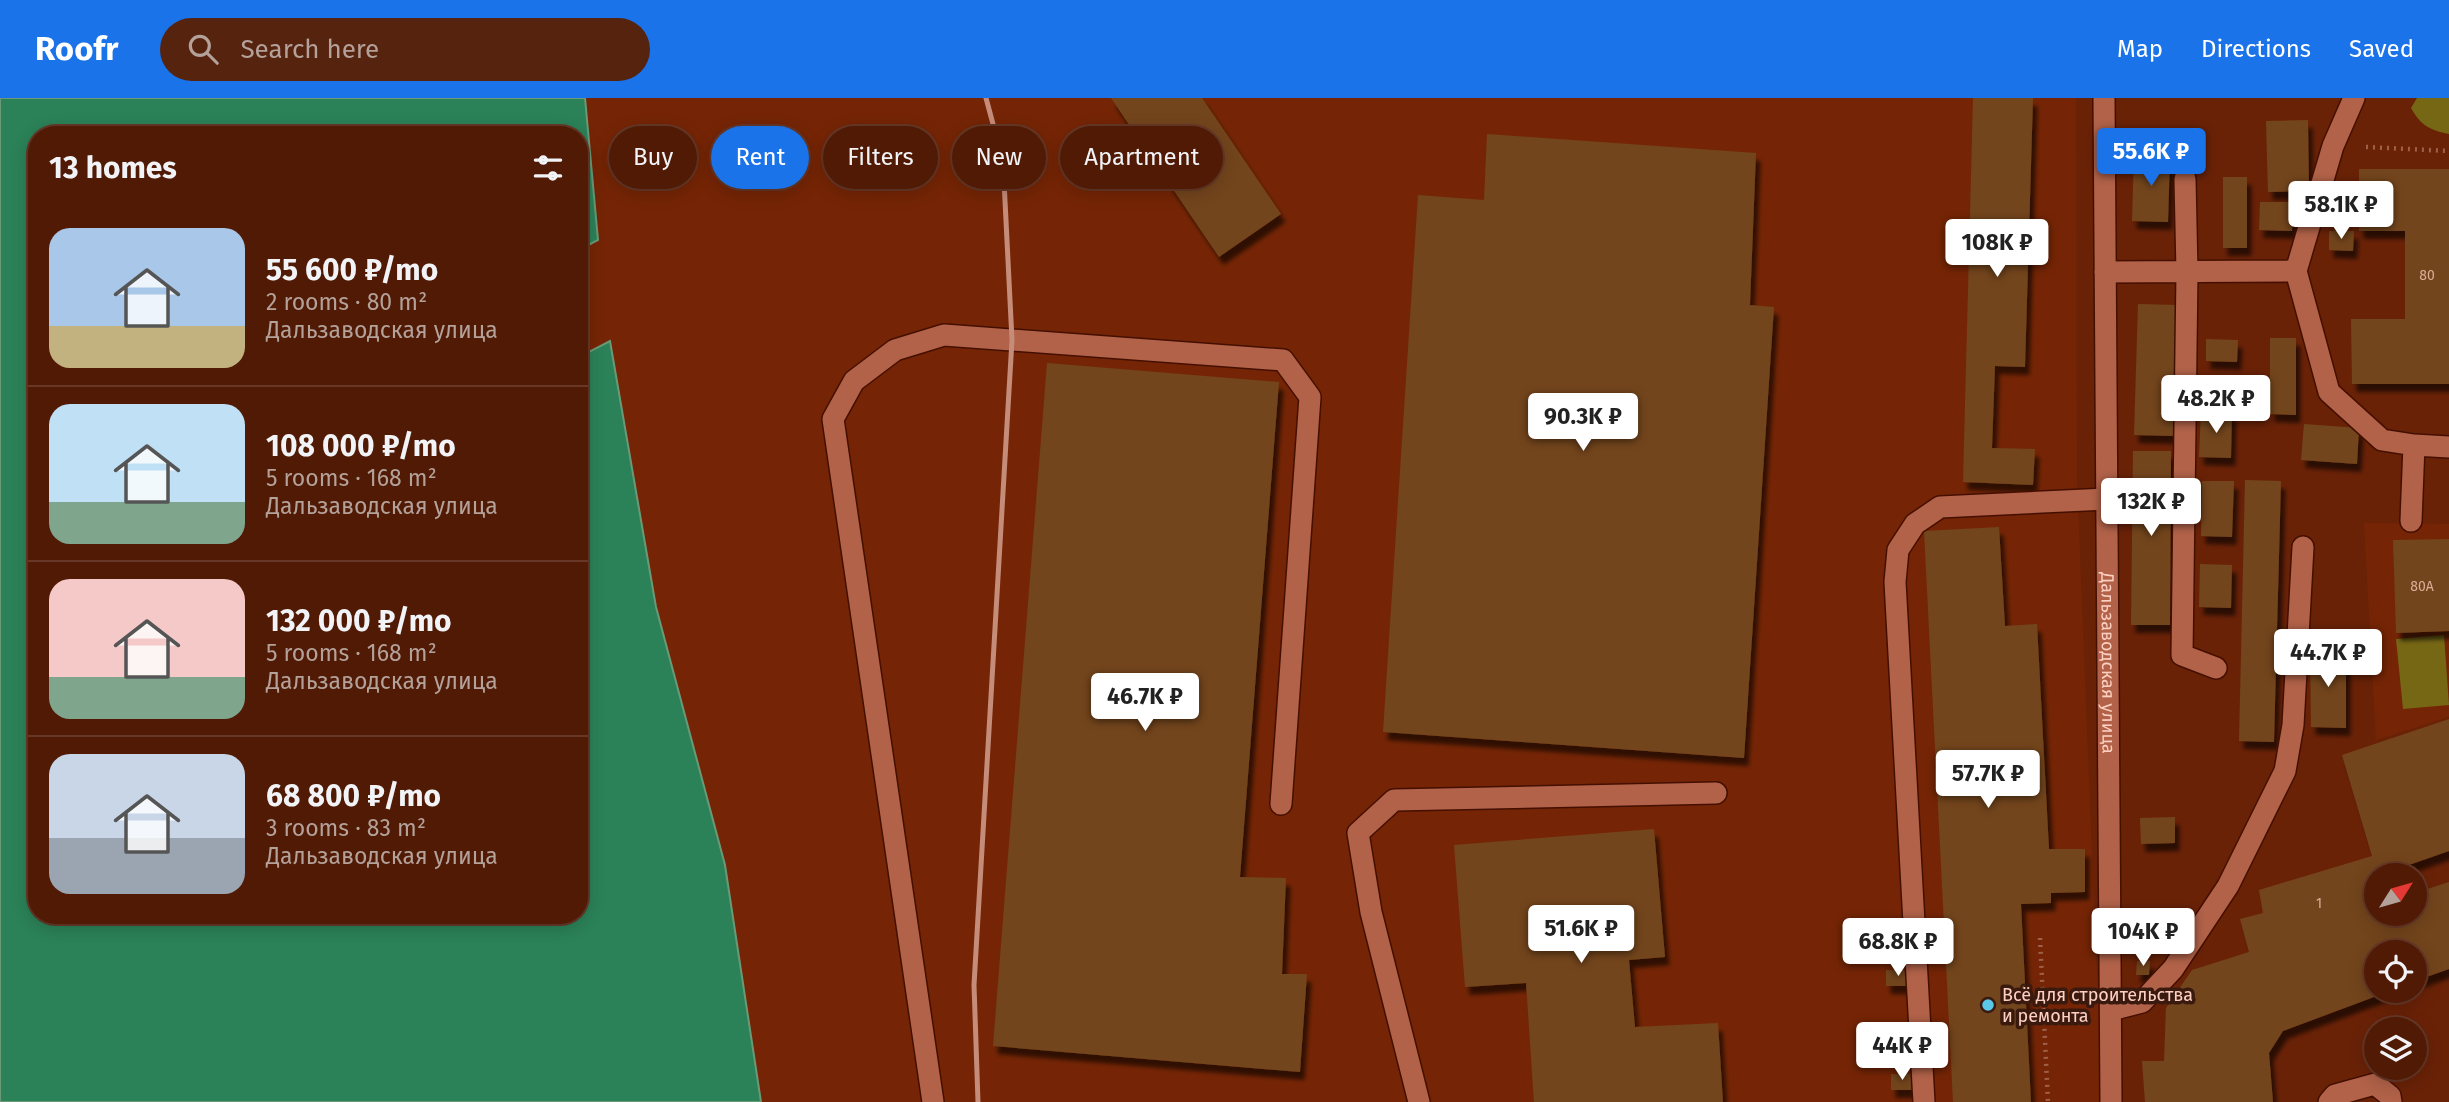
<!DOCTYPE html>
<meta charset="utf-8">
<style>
:root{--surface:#501a05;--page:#56230f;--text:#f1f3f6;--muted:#b4a19a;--line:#673827;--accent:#1a73e8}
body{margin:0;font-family:"Fira Sans",sans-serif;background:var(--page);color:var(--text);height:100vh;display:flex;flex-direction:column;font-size:26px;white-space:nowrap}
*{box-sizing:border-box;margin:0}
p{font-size:23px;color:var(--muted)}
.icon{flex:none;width:38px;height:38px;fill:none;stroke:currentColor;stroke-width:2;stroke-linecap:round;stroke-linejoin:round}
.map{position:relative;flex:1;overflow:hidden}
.panel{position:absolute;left:28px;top:28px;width:560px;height:798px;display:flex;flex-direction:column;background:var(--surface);border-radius:28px;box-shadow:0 4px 18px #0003,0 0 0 2px var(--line)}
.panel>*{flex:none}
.guide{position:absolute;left:609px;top:28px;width:665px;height:63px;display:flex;gap:14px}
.needle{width:46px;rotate:53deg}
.fabs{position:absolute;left:2364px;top:765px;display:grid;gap:14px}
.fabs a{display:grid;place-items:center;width:63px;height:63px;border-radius:50%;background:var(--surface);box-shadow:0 4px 18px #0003,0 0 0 2px var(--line);font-size:35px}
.price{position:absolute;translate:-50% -60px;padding:0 16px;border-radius:7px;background:#fff;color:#222;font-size:23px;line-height:46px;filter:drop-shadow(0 2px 4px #0008)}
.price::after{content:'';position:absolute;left:50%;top:42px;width:21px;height:16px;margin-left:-10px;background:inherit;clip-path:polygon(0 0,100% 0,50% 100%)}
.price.active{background:var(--accent);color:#fff}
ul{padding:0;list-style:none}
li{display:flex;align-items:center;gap:21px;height:175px;padding:0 21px}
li+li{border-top:2px solid var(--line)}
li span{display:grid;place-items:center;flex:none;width:196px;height:140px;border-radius:21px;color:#555}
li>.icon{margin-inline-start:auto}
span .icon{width:84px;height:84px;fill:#fffc;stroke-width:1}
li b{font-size:30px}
h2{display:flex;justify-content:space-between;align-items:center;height:84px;padding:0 21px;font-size:30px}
.pill{padding:0 24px;border-radius:32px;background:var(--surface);box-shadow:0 4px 18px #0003,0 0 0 2px var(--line);font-size:24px;line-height:63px}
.pill.active{background:var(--accent);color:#fff}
header{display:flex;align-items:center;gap:42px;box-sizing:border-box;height:98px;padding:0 35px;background:var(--accent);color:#fff}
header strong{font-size:33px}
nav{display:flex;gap:38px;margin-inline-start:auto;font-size:24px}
.search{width:490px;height:63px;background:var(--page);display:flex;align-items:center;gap:18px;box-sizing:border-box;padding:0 24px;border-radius:38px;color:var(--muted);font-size:26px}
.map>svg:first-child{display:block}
</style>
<header>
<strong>Roofr</strong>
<div class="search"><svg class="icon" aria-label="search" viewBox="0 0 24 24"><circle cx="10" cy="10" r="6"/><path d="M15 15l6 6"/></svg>Search here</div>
<nav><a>Map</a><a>Directions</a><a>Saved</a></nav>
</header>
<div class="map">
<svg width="2449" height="1004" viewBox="0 0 2449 1004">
<defs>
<filter id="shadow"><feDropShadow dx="4.5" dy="8" stdDeviation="2" flood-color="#0009"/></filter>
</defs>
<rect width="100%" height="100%" fill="#6a2207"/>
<path fill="#752505" d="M 585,0 L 2076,0 L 2077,384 L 2102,1004 L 761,1004 L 725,767 L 656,509 L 609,243 L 579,259 L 579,152 L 598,142 Z
M 2364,425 L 2449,426 L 2449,619 L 2376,642 Z"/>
<path fill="#766715" d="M 2417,0 L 2449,0 L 2449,36 C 2430,32 2421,28 2411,10 Z
M 2444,537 L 2449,607 L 2403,611 L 2396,541 Z"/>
<path fill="#2b8258" stroke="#6a9978" stroke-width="2" d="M 0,0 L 585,0 L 598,142 L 579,152 L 579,37 L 37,37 L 37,817 L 579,817 L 579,259 L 610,243 L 656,509 L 725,767 L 761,1004 L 0,1004 Z"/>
<path fill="#73451c" filter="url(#shadow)" d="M 1111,0 L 1202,0 L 1281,116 L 1219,159 Z
M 1973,0 L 2033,0 L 2025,269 L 1995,268 L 1992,350 L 2035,351 L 2033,387 L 1963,384 Z
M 2308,22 L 2309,93 L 2268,94 L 2266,23 Z
M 1487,36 L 1756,55 L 1750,207 L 1774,209 L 1744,660 L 1383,634 L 1418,97 L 1484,102 Z
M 2134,57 L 2170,58 L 2168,124 L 2132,123 Z
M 2359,71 L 2449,71 L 2449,286 L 2352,286 L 2351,221 L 2405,221 L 2405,133 L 2359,133 Z
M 2223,79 L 2247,79 L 2247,150 L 2223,150 Z
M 2260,104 L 2293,104 L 2292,133 L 2259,132 Z
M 2329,133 L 2354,133 L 2353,153 L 2329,152 Z
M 2138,206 L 2177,207 L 2173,338 L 2134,337 Z
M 2270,240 L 2296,240 L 2296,317 L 2270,316 Z
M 2206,241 L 2238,242 L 2237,264 L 2206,263 Z
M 1047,265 L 1279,284 L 1240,779 L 1286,780 L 1282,876 L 1307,876 L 1300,974 L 993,948 Z
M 2201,313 L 2232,314 L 2231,360 L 2199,359 Z
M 2304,326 L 2359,330 L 2357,366 L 2301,362 Z
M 2133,353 L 2171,353 L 2170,527 L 2131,527 Z
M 2245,382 L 2281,383 L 2274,644 L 2239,643 Z
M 2202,383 L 2234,383 L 2232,439 L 2201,438 Z
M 1999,429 L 2005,528 L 2037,526 L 2049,751 L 2085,751 L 2085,794 L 2051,795 L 2051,805 L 2021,806 L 2031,1004 L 1953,1004 L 1924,433 Z
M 2449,441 L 2449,533 L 2396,535 L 2393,442 Z
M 2200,466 L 2232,467 L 2231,510 L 2199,509 Z
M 2310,552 L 2346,552 L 2346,630 L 2311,629 Z
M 2449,621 L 2449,753 L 2406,768 L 2409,777 L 2376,777 L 2376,816 L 2415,816 L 2415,795 L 2449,784 L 2449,871 L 2415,883 L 2415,854 L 2376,854 L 2376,892 L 2390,893 L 2283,933 L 2269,955 L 2273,1004 L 2145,1004 L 2142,963 L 2164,963 L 2166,910 L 2192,872 L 2249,854 L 2240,821 L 2263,815 L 2259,792 L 2372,758 L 2342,657 Z
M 2175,719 L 2175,745 L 2141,746 L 2140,720 Z
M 1654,731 L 1665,859 L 1629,862 L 1635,929 L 1718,925 L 1723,1004 L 1534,1004 L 1526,885 L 1465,889 L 1454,747 Z
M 2137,863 L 2150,863 L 2149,877 L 2136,877 Z
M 1886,872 L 1909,872 L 1909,888 L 1886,888 Z
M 1887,946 L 1910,946 L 1910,960 L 1887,960 Z
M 1891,976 L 1913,976 L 1913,992 L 1891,992 Z"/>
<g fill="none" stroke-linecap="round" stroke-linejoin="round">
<defs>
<path id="lane" d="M 2185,81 L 2187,174 L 2182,557 L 2216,570
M 2296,173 L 2329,294 L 2382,342 L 2414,347 L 2411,423
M 2105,174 L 2296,173 L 2333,48 L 2354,0
M 2414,347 L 2449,349
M 2111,912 L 2142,904 L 2173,871 L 2228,788 L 2285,673 L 2293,627 L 2303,449
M 933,1004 L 833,321 L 854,283 L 895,252 L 944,237 L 1283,262 L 1310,299 L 1281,706
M 1419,1004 L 1371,814 L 1358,735 L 1394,702 L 1716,695
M 1924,1004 L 1895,484 L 1898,452 L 1915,426 L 1940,409 L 2107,401
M 2329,1004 L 2335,997 L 2375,986 L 2390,998 L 2391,1004"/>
<g id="street">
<path id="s1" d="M 2104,0 L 2111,1004"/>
</g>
</defs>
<use href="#lane" stroke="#450f00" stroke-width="24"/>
<use href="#street" stroke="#450f00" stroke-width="24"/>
<path stroke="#9e6049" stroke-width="4.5" stroke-dasharray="2 5" stroke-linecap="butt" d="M 2366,49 L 2449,53
M 2040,840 L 2048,1004"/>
<use href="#lane" stroke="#b16249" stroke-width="21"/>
<use href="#street" stroke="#b16249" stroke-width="21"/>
<path stroke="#c48c79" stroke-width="5" d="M 978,1004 L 974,887 L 1012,242 L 1003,63 L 986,0"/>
</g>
<circle fill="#5ac8e6" stroke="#3a1a0f" stroke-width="2.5" cx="1988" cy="907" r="7"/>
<g text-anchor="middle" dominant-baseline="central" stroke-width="7" stroke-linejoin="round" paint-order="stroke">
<g font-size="14" fill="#daad98">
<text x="2427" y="177">80</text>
<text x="2422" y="488">80А</text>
<text x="2319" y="805">1</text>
</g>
<g font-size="18" fill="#fdd0c2" stroke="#3a1a0f">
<text stroke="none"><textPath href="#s1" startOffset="565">Дальзаводская улица</textPath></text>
</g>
<g font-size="18" fill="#fdd0c2" stroke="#3a1a0f" text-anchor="start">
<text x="2002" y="897">Всё для строительства<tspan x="2002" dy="21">и ремонта</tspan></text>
</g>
</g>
</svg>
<div class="fabs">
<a><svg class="needle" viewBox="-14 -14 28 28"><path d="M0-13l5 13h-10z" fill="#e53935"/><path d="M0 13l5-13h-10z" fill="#b4a19a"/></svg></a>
<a><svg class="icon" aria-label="locate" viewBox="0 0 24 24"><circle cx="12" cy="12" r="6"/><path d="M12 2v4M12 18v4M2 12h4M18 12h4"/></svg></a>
<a><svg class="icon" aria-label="layers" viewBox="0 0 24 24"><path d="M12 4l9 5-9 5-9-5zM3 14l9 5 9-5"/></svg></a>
</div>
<b class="price active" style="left:2151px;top:90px">55.6K ₽</b>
<b class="price" style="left:2341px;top:143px">58.1K ₽</b>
<b class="price" style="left:1997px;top:181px">108K ₽</b>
<b class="price" style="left:2216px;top:337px">48.2K ₽</b>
<b class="price" style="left:1583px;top:355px">90.3K ₽</b>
<b class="price" style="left:2151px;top:440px">132K ₽</b>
<b class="price" style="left:2328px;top:591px">44.7K ₽</b>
<b class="price" style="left:1145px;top:635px">46.7K ₽</b>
<b class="price" style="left:1988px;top:712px">57.7K ₽</b>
<b class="price" style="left:1581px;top:867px">51.6K ₽</b>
<b class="price" style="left:2143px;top:870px">104K ₽</b>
<b class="price" style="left:1898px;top:880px">68.8K ₽</b>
<b class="price" style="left:1902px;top:984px">44K ₽</b>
<div class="guide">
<a class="pill">Buy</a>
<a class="pill active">Rent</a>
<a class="pill">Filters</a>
<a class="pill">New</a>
<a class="pill">Apartment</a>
</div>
<section class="panel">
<h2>13 homes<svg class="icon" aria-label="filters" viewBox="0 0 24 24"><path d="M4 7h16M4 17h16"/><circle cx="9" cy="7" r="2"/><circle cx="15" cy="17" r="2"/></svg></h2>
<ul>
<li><span style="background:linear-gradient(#a9c7e8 70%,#c2b280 0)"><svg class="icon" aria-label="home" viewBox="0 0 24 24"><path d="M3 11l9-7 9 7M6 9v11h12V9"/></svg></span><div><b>55 600 ₽/mo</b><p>2 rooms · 80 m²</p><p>Дальзаводская улица</p></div></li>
<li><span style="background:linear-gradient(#bfe0f5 70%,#7fa58c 0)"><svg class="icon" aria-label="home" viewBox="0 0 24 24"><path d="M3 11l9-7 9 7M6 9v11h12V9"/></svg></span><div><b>108 000 ₽/mo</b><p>5 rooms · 168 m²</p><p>Дальзаводская улица</p></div></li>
<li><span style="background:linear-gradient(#f6c9c9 70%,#7fa58c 0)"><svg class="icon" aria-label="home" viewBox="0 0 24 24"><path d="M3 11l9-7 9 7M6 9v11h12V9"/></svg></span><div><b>132 000 ₽/mo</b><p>5 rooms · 168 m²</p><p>Дальзаводская улица</p></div></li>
<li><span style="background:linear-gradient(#c9d6e8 60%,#9aa5b1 0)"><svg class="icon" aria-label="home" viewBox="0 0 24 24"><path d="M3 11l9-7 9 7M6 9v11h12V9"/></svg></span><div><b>68 800 ₽/mo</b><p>3 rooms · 83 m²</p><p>Дальзаводская улица</p></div></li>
</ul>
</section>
</div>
